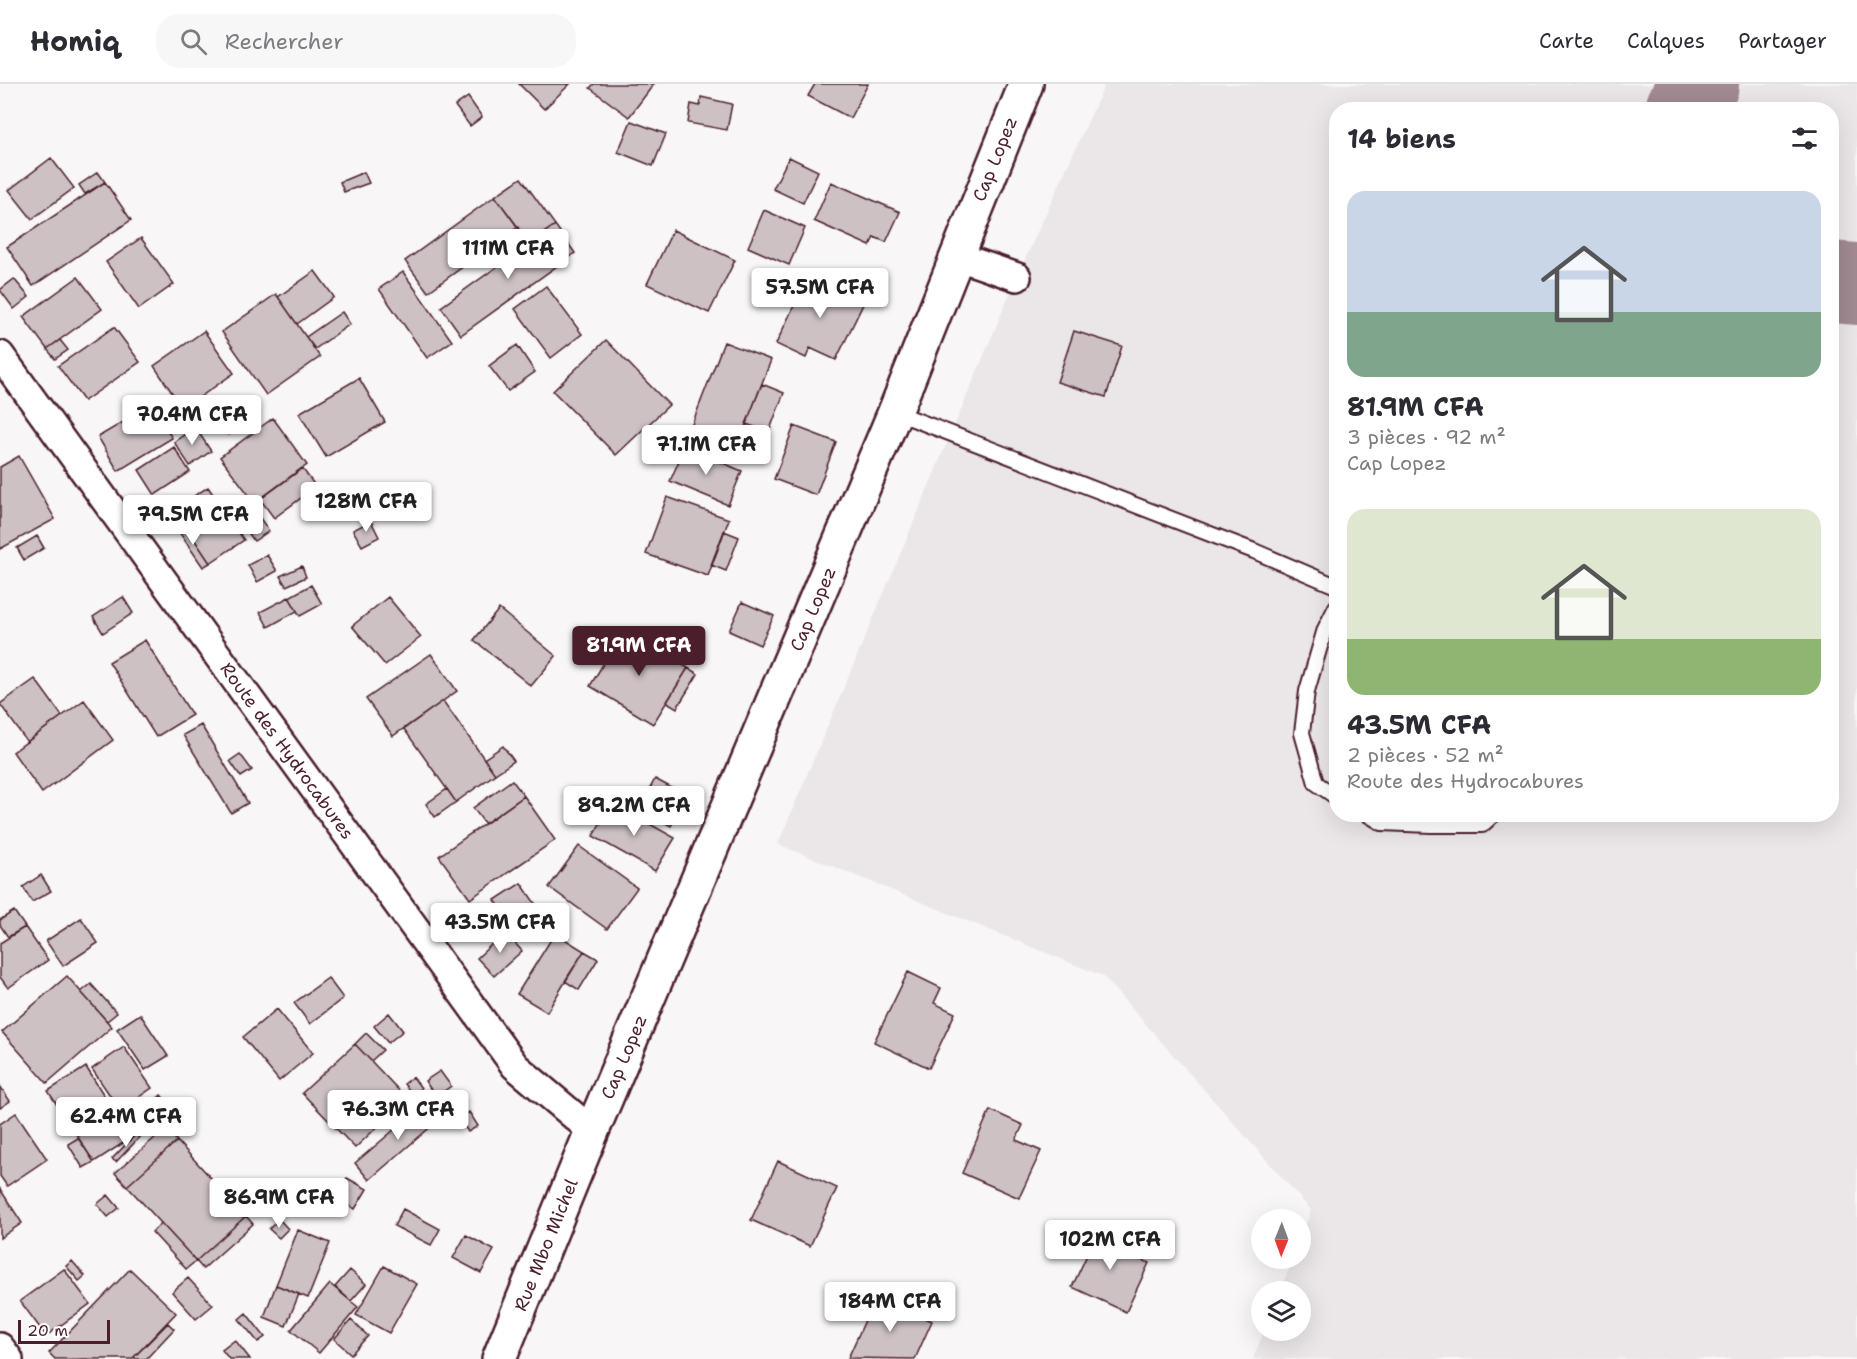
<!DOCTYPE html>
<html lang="fr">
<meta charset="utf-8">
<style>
:root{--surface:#fff;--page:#f7f7f7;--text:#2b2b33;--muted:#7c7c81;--line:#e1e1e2;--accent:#4a1f2b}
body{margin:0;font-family:"Shantell Sans",sans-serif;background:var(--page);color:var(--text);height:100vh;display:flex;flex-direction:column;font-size:22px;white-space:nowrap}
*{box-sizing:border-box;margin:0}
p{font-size:20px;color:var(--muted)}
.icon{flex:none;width:33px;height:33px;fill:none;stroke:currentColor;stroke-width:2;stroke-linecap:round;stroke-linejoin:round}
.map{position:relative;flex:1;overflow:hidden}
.drawer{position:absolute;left:1329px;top:18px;width:510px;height:720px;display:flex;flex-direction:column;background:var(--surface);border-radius:24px;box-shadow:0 6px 24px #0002}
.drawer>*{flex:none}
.needle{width:39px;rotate:181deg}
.fabs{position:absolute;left:1251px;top:1125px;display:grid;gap:12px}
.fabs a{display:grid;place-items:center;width:60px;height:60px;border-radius:50%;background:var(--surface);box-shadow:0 6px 24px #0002;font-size:30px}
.scale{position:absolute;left:18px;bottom:15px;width:92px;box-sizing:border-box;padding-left:6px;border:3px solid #4a1f2b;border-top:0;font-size:16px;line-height:21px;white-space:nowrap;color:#4a1f2b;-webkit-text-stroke:4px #fff;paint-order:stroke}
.price{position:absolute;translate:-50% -51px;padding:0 14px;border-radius:6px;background:#fff;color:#222;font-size:20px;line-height:39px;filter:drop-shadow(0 2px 3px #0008)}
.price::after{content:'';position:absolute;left:50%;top:36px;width:18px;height:14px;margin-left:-9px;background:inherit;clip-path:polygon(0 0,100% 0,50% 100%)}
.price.current{background:var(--accent);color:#fff}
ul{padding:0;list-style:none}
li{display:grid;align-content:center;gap:12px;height:318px;padding:0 18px}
li span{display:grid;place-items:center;height:186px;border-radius:18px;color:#555}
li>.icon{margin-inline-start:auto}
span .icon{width:108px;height:108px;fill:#fffc;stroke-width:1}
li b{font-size:26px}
h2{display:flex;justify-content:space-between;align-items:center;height:72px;padding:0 18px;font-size:26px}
header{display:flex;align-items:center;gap:36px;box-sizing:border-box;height:84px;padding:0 30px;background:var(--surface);border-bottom:2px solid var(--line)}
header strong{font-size:28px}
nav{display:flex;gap:33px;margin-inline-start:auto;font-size:21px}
.search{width:420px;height:54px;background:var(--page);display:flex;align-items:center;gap:15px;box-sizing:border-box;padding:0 21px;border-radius:24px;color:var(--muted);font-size:22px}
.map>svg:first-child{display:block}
</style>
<header>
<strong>Homiq</strong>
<div class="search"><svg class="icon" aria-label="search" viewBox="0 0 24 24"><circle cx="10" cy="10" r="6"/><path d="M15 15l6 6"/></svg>Rechercher</div>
<nav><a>Carte</a><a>Calques</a><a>Partager</a></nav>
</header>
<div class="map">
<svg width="1857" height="1275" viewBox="0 0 1857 1275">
<rect width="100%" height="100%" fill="#f8f6f7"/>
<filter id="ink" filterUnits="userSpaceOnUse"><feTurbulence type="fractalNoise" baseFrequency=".0167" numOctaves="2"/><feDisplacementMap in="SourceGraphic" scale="12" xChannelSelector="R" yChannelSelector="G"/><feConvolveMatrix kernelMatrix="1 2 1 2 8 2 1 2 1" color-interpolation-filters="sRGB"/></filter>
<g filter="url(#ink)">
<path fill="#ebe6e8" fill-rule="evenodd" d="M 1105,0 L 1857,0 L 1857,1275 L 1253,1275 L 1264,1247 L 1300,1246 L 1300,1208 L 1280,1207 L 1293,1175 L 1300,1174 L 1301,1154 L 1311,1126 L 1103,892 L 778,760 L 1017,193 ZM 1336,26 L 1832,26 L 1832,730 L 1336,730 Z"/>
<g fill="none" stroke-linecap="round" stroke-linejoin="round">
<path stroke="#a18a91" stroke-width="82" d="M 1686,26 L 1698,0
M 1832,198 L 1857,200"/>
</g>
<path fill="#cdc1c4" stroke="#4a1f2b" stroke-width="1.5" d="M 519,0 L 570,0 L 544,25 Z
M 594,0 L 654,0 L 629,33 L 590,4 Z
M 815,0 L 868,0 L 850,34 L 808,12 Z
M 468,13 L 482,33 L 470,42 L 455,22 Z
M 701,13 L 732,20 L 727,46 L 688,39 L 691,20 L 700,22 Z
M 631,37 L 666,50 L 653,82 L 618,68 Z
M 789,73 L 818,87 L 803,119 L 773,105 Z
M 51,74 L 74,104 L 32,135 L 9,106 Z
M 98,88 L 105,98 L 85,110 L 79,101 Z
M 364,88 L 369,99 L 344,108 L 340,98 Z
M 521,94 L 555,141 L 529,159 L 495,112 Z
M 105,98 L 131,136 L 33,202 L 7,163 Z
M 831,98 L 900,128 L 886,158 L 874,153 L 870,162 L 814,137 Z
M 495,112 L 518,143 L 428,208 L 405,177 Z
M 764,126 L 805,144 L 789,181 L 748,163 Z
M 555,141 L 575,169 L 461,251 L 441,223 Z
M 673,146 L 735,176 L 709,229 L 647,200 Z
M 141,154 L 174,200 L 139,225 L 106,178 Z
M 315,187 L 334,213 L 297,240 L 278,213 Z
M 403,188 L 452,257 L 427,274 L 379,205 Z
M 809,190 L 865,216 L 836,276 L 810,264 L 806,274 L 776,260 Z
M 78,193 L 102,225 L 47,265 L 23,233 Z
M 14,195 L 29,213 L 14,225 L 0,206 Z
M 546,202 L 582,250 L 551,274 L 515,225 Z
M 276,210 L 320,273 L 266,311 L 222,248 Z
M 342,228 L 350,240 L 315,265 L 306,253 Z
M 114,243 L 140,278 L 84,317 L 58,282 Z
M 204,247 L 234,289 L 183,325 L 154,282 Z
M 1074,247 L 1122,262 L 1106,313 L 1057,298 Z
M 60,256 L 68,266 L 55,275 L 47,265 Z
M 606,256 L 669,321 L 616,371 L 553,307 Z
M 724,258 L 771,276 L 734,371 L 687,353 Z
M 517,261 L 535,288 L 508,307 L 489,282 Z
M 359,294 L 385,338 L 326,373 L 299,329 Z
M 762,300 L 784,309 L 769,348 L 746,340 Z
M 152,321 L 172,354 L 118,387 L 98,353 Z
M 273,334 L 307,381 L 255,419 L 220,373 Z
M 234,338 L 238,344 L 228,351 L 224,344 Z
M 794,342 L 836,358 L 816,411 L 774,395 Z
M 195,343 L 211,367 L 190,382 L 174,358 Z
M 174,363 L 190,388 L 155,411 L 139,386 Z
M 685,363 L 742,387 L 728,421 L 670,397 Z
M 19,372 L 55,435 L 0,465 L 0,383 Z
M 302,384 L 316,403 L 274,434 L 260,415 Z
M 208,403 L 244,456 L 210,479 L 174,425 Z
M 667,413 L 729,435 L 708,492 L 646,470 Z
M 246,414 L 269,447 L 254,457 L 231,424 Z
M 371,437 L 379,453 L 362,462 L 353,446 Z
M 184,440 L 210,479 L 203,483 L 177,445 Z
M 724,447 L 739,453 L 726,487 L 711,481 Z
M 37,452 L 44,464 L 24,476 L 17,464 Z
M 267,471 L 277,487 L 257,498 L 248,481 Z
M 302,482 L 306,493 L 286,502 L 280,492 Z
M 311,501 L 322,520 L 300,532 L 289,513 Z
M 123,513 L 133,529 L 103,549 L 93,533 Z
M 289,513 L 297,527 L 268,543 L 260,528 Z
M 388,513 L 421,553 L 385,581 L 352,542 Z
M 742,518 L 774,532 L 760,561 L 729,547 Z
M 499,525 L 556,572 L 531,602 L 474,556 Z
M 624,545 L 688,584 L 653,640 L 590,602 Z
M 145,556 L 192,631 L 156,653 L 109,578 Z
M 431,570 L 457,607 L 393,652 L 366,615 Z
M 688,584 L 698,590 L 677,624 L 667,618 Z
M 35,595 L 62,632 L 27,658 L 0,620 Z
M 84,616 L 113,656 L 42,709 L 13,668 Z
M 443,617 L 495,690 L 456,718 L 404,645 Z
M 201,641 L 248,719 L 231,729 L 183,651 Z
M 503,662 L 514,677 L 495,690 L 484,675 Z
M 240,670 L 252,686 L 241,693 L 230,677 Z
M 655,695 L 687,712 L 671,742 L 639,725 Z
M 512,696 L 524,712 L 485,740 L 473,724 Z
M 447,705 L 456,718 L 435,733 L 426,720 Z
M 524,712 L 555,756 L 470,815 L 439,772 Z
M 612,719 L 675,754 L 655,787 L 593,752 Z
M 579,762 L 637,804 L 607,845 L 549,803 Z
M 41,791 L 51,807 L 32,818 L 23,803 Z
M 521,799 L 543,831 L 517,848 L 495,816 Z
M 14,827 L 25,843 L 8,853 L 0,841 L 0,836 Z
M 81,834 L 98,859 L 63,882 L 46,857 Z
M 25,843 L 48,876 L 8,904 L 0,893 L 0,859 Z
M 505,848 L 522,867 L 494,892 L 477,874 Z
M 555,849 L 584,867 L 547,928 L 517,910 Z
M 584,867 L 598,875 L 579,906 L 565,897 Z
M 908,888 L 941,904 L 934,919 L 955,929 L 929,984 L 874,958 Z
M 67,892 L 112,943 L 47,999 L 2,948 Z
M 328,894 L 343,914 L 310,940 L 294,919 Z
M 91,900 L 117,929 L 107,937 L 81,908 Z
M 277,925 L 313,969 L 279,997 L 243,953 Z
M 389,929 L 403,947 L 388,959 L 374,942 Z
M 140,930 L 168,972 L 145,986 L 117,945 Z
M 366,949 L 383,966 L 371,977 L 355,960 Z
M 355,960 L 407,1015 L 355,1064 L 302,1009 Z
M 124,963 L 152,1004 L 120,1026 L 92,985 Z
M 86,983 L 131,1054 L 94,1078 L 48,1007 Z
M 440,987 L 451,1002 L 436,1013 L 425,997 Z
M 413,993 L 421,1004 L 413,1011 L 404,1000 Z
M 0,1002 L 10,1017 L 0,1024 Z
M 161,1011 L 172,1023 L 139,1054 L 128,1043 Z
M 137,1014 L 140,1020 L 124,1031 L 120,1026 Z
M 427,1018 L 441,1034 L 369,1096 L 355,1079 Z
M 990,1026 L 1023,1041 L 1016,1056 L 1041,1067 L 1019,1114 L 962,1089 Z
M 469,1028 L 478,1042 L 468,1048 L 459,1034 Z
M 16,1029 L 47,1075 L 7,1102 L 0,1092 L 0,1040 Z
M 166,1044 L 177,1057 L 127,1102 L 115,1089 Z
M 136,1050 L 139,1054 L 116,1078 L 112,1075 Z
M 78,1054 L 94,1078 L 83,1084 L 68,1060 Z
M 177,1057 L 246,1132 L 196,1177 L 127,1102 Z
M 778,1077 L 837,1104 L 810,1162 L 751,1136 Z
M 347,1094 L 367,1105 L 355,1125 L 336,1114 Z
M 0,1105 L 22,1139 L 0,1154 Z
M 108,1111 L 119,1124 L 108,1133 L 97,1120 Z
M 403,1125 L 440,1145 L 431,1161 L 394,1142 Z
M 246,1132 L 253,1140 L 203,1185 L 196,1177 Z
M 279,1135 L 288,1145 L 279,1154 L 269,1145 Z
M 161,1139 L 196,1177 L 186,1185 L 152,1148 Z
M 1101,1141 L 1127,1153 L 1120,1167 L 1149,1179 L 1126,1228 L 1072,1203 Z
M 298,1146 L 330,1159 L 308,1214 L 276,1201 Z
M 466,1151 L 494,1166 L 481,1189 L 453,1174 Z
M 72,1177 L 85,1192 L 79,1197 L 66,1182 Z
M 384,1182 L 417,1200 L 389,1249 L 356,1231 Z
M 64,1185 L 90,1220 L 46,1252 L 20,1217 Z
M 130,1185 L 176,1229 L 132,1275 L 55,1275 L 49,1269 Z
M 350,1186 L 366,1200 L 351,1217 L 335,1203 Z
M 188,1194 L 213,1221 L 196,1235 L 172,1208 Z
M 330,1200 L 358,1223 L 319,1269 L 291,1246 Z
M 276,1201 L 299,1210 L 286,1242 L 264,1233 Z
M 876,1212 L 932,1237 L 915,1275 L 848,1274 Z
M 246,1229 L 265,1253 L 258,1258 L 239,1235 Z
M 351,1236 L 368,1252 L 351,1270 L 334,1255 Z
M 168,1239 L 174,1245 L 146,1275 L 136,1275 L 134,1273 Z
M 235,1256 L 250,1275 L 229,1275 L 222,1266 Z"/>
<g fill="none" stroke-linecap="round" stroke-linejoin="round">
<defs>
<path id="service" d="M 895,328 L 1254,467 L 1336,502
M 1336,523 L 1325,545 L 1307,607 L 1302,649 L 1316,699 L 1336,713
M 1367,730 L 1382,739 L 1431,741 L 1482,741 L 1494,730"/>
<path id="minor" d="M 956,172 L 1017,193
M 0,271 L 515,982 L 592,1047
M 0,1263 L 9,1275"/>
<path id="tertiary" d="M 499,1275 L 592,1047 L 895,328 L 1026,0"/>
</defs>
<use href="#service" stroke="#4a1f2b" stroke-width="18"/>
<use href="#minor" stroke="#4a1f2b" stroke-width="32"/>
<use href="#tertiary" stroke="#4a1f2b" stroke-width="38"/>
<use href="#service" stroke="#fff" stroke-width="14"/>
<use href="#minor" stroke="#fff" stroke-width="27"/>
<use href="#tertiary" stroke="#fff" stroke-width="33"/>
</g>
</g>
<g text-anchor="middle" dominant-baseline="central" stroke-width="4.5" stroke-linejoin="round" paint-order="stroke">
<g font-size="18" fill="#4a1f2b" stroke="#fff">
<text transform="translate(995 75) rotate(-68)">Cap Lopez</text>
<text transform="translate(813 525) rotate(-67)">Cap Lopez</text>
<text transform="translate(287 667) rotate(54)">Route des Hydrocabures</text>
<text transform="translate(624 973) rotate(-67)">Cap Lopez</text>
<text transform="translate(546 1161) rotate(-68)">Rue Mbo Michel</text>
</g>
</g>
</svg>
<div class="fabs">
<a><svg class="needle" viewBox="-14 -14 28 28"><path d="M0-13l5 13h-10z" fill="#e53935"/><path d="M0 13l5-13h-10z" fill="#7c7c81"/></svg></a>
<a><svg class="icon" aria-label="layers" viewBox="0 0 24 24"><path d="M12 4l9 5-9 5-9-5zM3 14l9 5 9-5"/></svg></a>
</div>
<div class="scale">20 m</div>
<b class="price" style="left:508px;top:196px">111M CFA</b>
<b class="price" style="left:820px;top:235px">57.5M CFA</b>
<b class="price" style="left:192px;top:362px">70.4M CFA</b>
<b class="price" style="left:706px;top:392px">71.1M CFA</b>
<b class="price" style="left:366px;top:449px">128M CFA</b>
<b class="price" style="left:193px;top:462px">79.5M CFA</b>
<b class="price current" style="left:639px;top:593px">81.9M CFA</b>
<b class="price" style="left:634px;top:753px">89.2M CFA</b>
<b class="price" style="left:500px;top:870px">43.5M CFA</b>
<b class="price" style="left:398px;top:1057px">76.3M CFA</b>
<b class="price" style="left:126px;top:1064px">62.4M CFA</b>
<b class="price" style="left:279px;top:1145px">86.9M CFA</b>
<b class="price" style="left:1110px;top:1187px">102M CFA</b>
<b class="price" style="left:890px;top:1249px">184M CFA</b>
<section class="drawer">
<h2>14 biens<svg class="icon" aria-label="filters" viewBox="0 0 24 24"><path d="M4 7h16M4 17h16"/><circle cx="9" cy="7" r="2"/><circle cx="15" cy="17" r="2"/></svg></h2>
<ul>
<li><span style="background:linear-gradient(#c9d6e8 65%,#7fa58c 0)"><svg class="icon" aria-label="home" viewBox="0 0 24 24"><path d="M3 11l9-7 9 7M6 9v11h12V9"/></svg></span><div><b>81.9M CFA</b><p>3 pièces · 92 m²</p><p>Cap Lopez</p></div></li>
<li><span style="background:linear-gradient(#dfe7d0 70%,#8fb573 0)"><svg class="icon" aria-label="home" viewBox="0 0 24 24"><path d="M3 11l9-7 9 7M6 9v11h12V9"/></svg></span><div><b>43.5M CFA</b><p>2 pièces · 52 m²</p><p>Route des Hydrocabures</p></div></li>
</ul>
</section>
</div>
